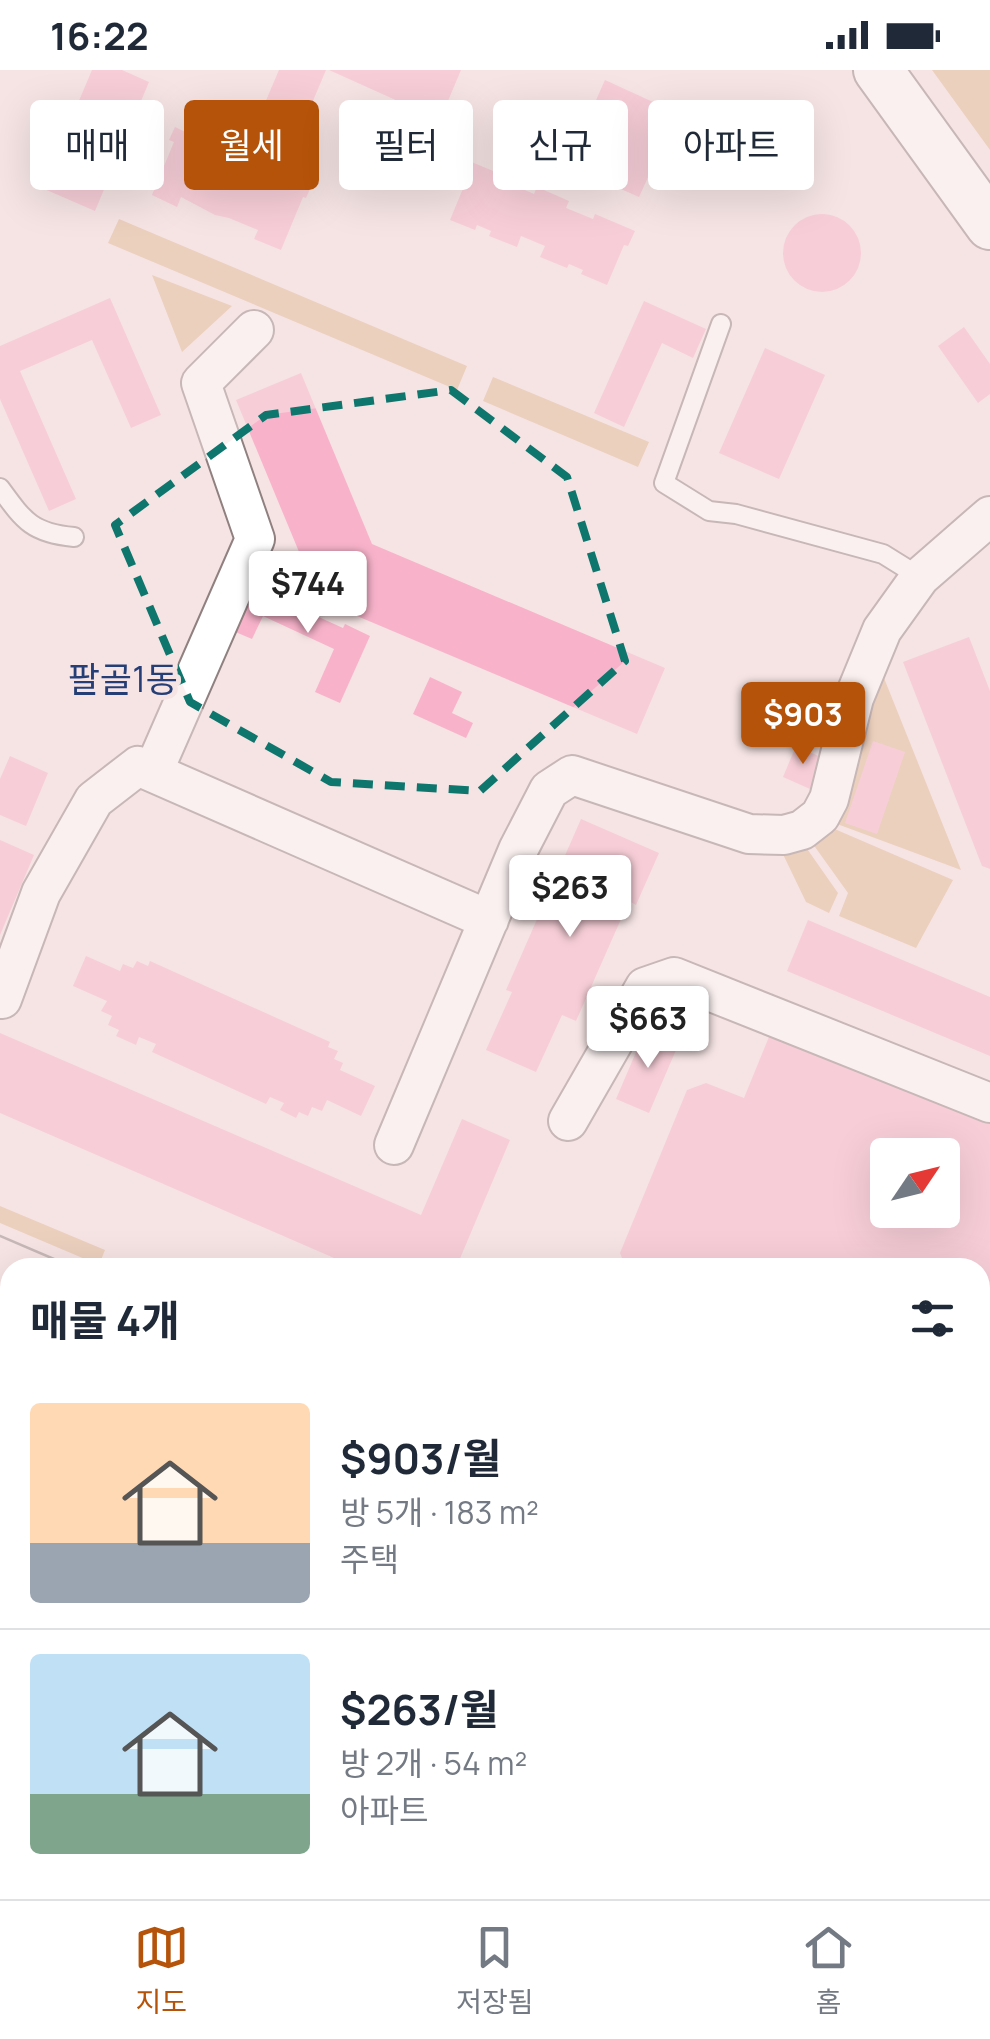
<!DOCTYPE html>
<html lang="ko">
<meta charset="utf-8">
<style>
:root{--surface:#fff;--page:#f6f6f7;--text:#1f2937;--muted:#747a83;--line:#e0e1e3;--accent:#b45309}
body{margin:0;font-family:Manrope,"Noto Sans KR",sans-serif;background:var(--page);color:var(--text);height:100vh;display:flex;flex-direction:column;font-size:38px;white-space:nowrap}
*{box-sizing:border-box;margin:0}
p{font-size:32px;color:var(--muted)}
.icon{flex:none;width:55px;height:55px;fill:none;stroke:currentColor;stroke-width:2;stroke-linecap:round;stroke-linejoin:round}
.map{position:relative;flex:1;overflow:hidden}
.details{position:absolute;left:0px;top:1188px;width:990px;height:642px;display:flex;flex-direction:column;background:var(--surface);border-radius:30px 30px 0 0;box-shadow:0 10px 40px #0002}
.details>*{flex:none}
.guide{position:absolute;left:30px;top:30px;width:930px;height:90px;display:flex;gap:20px}
.needle{width:65px;rotate:55deg}
.fabs{position:absolute;left:870px;top:1068px;display:grid;gap:20px}
.fabs a{display:grid;place-items:center;width:90px;height:90px;border-radius:10px;background:var(--surface);box-shadow:0 10px 40px #0002;font-size:50px}
.price{position:absolute;translate:-50% -85px;padding:0 22px;border-radius:10px;background:#fff;color:#222;font-size:32px;line-height:65px;filter:drop-shadow(0 2px 5px #0008)}
.price::after{content:'';position:absolute;left:50%;top:60px;width:30px;height:22px;margin-left:-15px;background:inherit;clip-path:polygon(0 0,100% 0,50% 100%)}
.price.selected{background:var(--accent);color:#fff}
ul{padding:0;list-style:none}
li{display:flex;align-items:center;gap:30px;height:250px;padding:0 30px}
li+li{border-top:2px solid var(--line)}
li span{display:grid;place-items:center;flex:none;width:280px;height:200px;border-radius:10px;color:#555}
li>.icon{margin-inline-start:auto}
span .icon{width:120px;height:120px;fill:#fffc;stroke-width:1}
li b{font-size:42px}
h2{display:flex;justify-content:space-between;align-items:center;height:120px;padding:0 30px;font-size:42px}
.chip{padding:0 35px;border-radius:10px;background:var(--surface);box-shadow:0 10px 40px #0002;font-size:35px;line-height:90px}
.chip.selected{background:var(--accent);color:#fff}
.status{display:flex;justify-content:space-between;align-items:center;height:70px;padding:0 50px;background:var(--surface);direction:ltr}
.status svg{height:28px;fill:currentColor}
.tabs{display:flex;justify-content:space-around;align-items:center;height:140px;border-top:2px solid var(--line);background:var(--surface);font-size:28px;color:var(--muted)}
.tabs a{display:grid;justify-items:center;gap:5px}
.tabs .selected{color:var(--accent)}
.map>svg:first-child{display:block}
</style>
<div class="status"><b>16:22</b><svg viewBox="0 0 49 12"><path d="M0 12V9h3v3zM5 12V6h3v6zM10 12V3h3v9zM15 12V0h3v12zM26 1h20v11H26zM47 4h2v5h-2z"/></svg></div>
<div class="map">
<svg width="990" height="1829" viewBox="0 0 990 1829">
<rect width="100%" height="100%" fill="#f6e4e4"/>
<path fill="#e0b890" d="M 932,0 L 990,0 L 990,80 Z
M 119,149 L 467,296 L 457,320 L 108,173 Z
M 152,205 L 232,236 L 182,282 Z
M 493,307 L 649,372 L 638,397 L 483,331 Z
M 882,603 L 961,800 L 829,751 L 839,737 Z
M 830,757 L 953,810 L 916,878 L 839,846 L 848,823 L 810,770 Z
M 803,773 L 838,823 L 829,843 L 806,832 L 780,778 Z
M 0,1136 L 105,1180 L 99,1195 L 0,1153 Z
M 66,1820 L 140,1820 L 131,1829 L 58,1829 Z
M 155,1820 L 258,1820 L 264,1829 L 146,1829 Z
M 270,1820 L 488,1820 L 508,1829 L 279,1829 Z"/>
<path fill="#f8b3cb" fill-rule="evenodd" d="M 92,0 L 122,0 L 149,12 L 95,141 L 42,118 Z
M 279,0 L 326,0 L 283,102 L 312,114 L 306,128 L 303,127 L 281,180 L 254,169 L 258,160 L 229,148 L 215,145 L 181,127 L 177,137 L 152,125 L 174,72 L 169,70 L 175,57 L 241,89 Z
M 329,0 L 461,0 L 440,50 Z
M 605,10 L 677,43 L 639,127 L 567,95 Z
M 469,91 L 510,108 L 508,113 L 534,124 L 537,117 L 569,131 L 566,138 L 593,149 L 595,144 L 635,161 L 628,176 L 624,175 L 607,215 L 581,204 L 583,200 L 569,194 L 567,198 L 540,187 L 545,176 L 521,166 L 517,177 L 489,166 L 491,161 L 477,155 L 475,160 L 450,150 L 467,109 L 463,107 Z
M783 183a39 39 0 1 1 78 0a39 39 0 1 1-78 0Z
M 110,228 L 161,345 L 131,358 L 92,270 L 20,301 L 76,429 L 49,441 L 0,329 L 0,276 Z
M 644,231 L 706,259 L 693,288 L 662,273 L 624,357 L 594,343 Z
M 964,257 L 990,294 L 990,324 L 978,333 L 938,276 Z
M 765,278 L 825,305 L 779,409 L 719,383 Z
M 301,303 L 372,474 L 665,598 L 637,664 L 319,530 L 236,330 Z
M 255,511 L 275,520 L 272,526 L 343,558 L 345,554 L 370,566 L 340,633 L 315,622 L 334,579 L 263,546 L 252,569 L 233,561 Z
M 969,567 L 990,621 L 990,799 L 982,796 L 903,592 Z
M 430,607 L 462,622 L 452,643 L 473,653 L 466,668 L 413,644 Z
M 873,671 L 905,682 L 877,764 L 845,753 Z
M 796,676 L 823,688 L 810,719 L 783,707 Z
M 10,686 L 48,703 L 26,756 L 0,745 L 0,709 Z
M 581,749 L 659,783 L 636,835 L 629,831 L 576,951 L 562,945 L 536,1002 L 486,980 L 512,922 L 506,920 Z
M 0,770 L 34,785 L 0,865 Z
M 808,850 L 990,927 L 990,986 L 787,901 Z
M 86,886 L 120,901 L 123,894 L 133,898 L 137,891 L 148,896 L 150,891 L 330,972 L 328,977 L 338,981 L 334,989 L 343,993 L 340,1000 L 375,1016 L 361,1046 L 327,1030 L 322,1041 L 312,1037 L 308,1046 L 299,1042 L 296,1048 L 280,1040 L 284,1033 L 270,1027 L 266,1034 L 152,982 L 156,974 L 139,967 L 136,975 L 116,966 L 119,960 L 108,955 L 112,946 L 101,941 L 107,931 L 73,916 Z
M 773,957 L 990,1047 L 990,1346 L 980,1348 L 980,1198 L 626,1198 L 620,1183 L 687,1020 L 706,1013 L 744,1028 ZM 888,1085 L 942,1085 L 942,1140 L 888,1140 Z
M 646,959 L 679,973 L 649,1043 L 616,1029 Z
M 0,963 L 421,1145 L 462,1049 L 510,1070 L 456,1198 L 357,1198 L 0,1043 Z
M 0,1635 L 10,1640 L 10,1742 L 0,1737 Z"/>
<g fill="none" stroke-linecap="round" stroke-linejoin="round">
<defs>
<path id="service" d="M 721,254 L 664,413 L 709,441 L 736,444 L 883,484 L 920,507
M 0,418 C 24,451 32,463 74,467"/>
<path id="minor" d="M 153,702 L 255,469 L 201,313 L 254,260
M 2,929 L 41,823 L 94,730 L 138,696 L 489,850
M 568,1051 L 645,917 L 674,907 L 990,1033
M 394,1075 L 518,780 L 549,720 L 572,705 L 749,764 L 784,765 L 802,760 L 820,746 L 829,729 L 854,628 L 882,560 L 920,507 L 990,446"/>
<path id="tertiary" d="M 878,0 L 990,155"/>
<path id="trunk" d="M 0,1274 L 10,1278
M 0,1404 L 10,1408
M 980,1645 L 990,1643
M 980,1726 L 990,1733
M 805,1820 L 824,1829
M 974,1820 L 990,1828"/>
</defs>
<use href="#service" stroke="#908180" stroke-width="22"/>
<use href="#minor" stroke="#908180" stroke-width="42"/>
<use href="#tertiary" stroke="#908180" stroke-width="52"/>
<use href="#trunk" stroke="#908180" stroke-width="60"/>
<use href="#service" stroke="#fff" stroke-width="18"/>
<use href="#minor" stroke="#fff" stroke-width="38"/>
<use href="#tertiary" stroke="#fff" stroke-width="48"/>
<use href="#trunk" stroke="#fff" stroke-width="55"/>
<path stroke="#8f8383" stroke-width="2.5" d="M 0,1166 L 75,1198
M 0,1513 L 10,1517
M 980,1628 L 990,1639
M 834,1820 L 871,1829"/>
</g>
<path d="M0 0H990V1829H0ZM 451,320 L 567,407 L 625,591 L 480,721 L 331,712 L 190,632 L 115,455 L 266,345 Z" fill="#f6e4e4" fill-opacity=".55" fill-rule="evenodd"/>
<path fill="none" stroke="#0f766e" stroke-width="8" stroke-dasharray="20 12" stroke-linejoin="round" d="M 451,320 L 567,407 L 625,591 L 480,721 L 331,712 L 190,632 L 115,455 L 266,345 Z"/>
<g text-anchor="middle" dominant-baseline="central" stroke-width="10" stroke-linejoin="round" paint-order="stroke">
<g font-size="35" fill="#253e76" stroke="#f6e4e4">
<text x="123" y="609">팔골1동</text>
</g>
</g>
</svg>
<div class="fabs">
<a><svg class="needle" viewBox="-14 -14 28 28"><path d="M0-13l5 13h-10z" fill="#e53935"/><path d="M0 13l5-13h-10z" fill="#747a83"/></svg></a>
</div>
<b class="price" style="left:308px;top:566px">$744</b>
<b class="price selected" style="left:803px;top:697px">$903</b>
<b class="price" style="left:570px;top:870px">$263</b>
<b class="price" style="left:648px;top:1001px">$663</b>
<div class="guide">
<a class="chip">매매</a>
<a class="chip selected">월세</a>
<a class="chip">필터</a>
<a class="chip">신규</a>
<a class="chip">아파트</a>
</div>
<section class="details">
<h2>매물 4개<svg class="icon" aria-label="filters" viewBox="0 0 24 24"><path d="M4 7h16M4 17h16"/><circle cx="9" cy="7" r="2"/><circle cx="15" cy="17" r="2"/></svg></h2>
<ul>
<li><span style="background:linear-gradient(#ffd9b3 70%,#9aa5b1 0)"><svg class="icon" aria-label="home" viewBox="0 0 24 24"><path d="M3 11l9-7 9 7M6 9v11h12V9"/></svg></span><div><b>$903/월</b><p>방 5개 · 183 m²</p><p>주택</p></div></li>
<li><span style="background:linear-gradient(#bfe0f5 70%,#7fa58c 0)"><svg class="icon" aria-label="home" viewBox="0 0 24 24"><path d="M3 11l9-7 9 7M6 9v11h12V9"/></svg></span><div><b>$263/월</b><p>방 2개 · 54 m²</p><p>아파트</p></div></li>
</ul>
</section>
</div>
<nav class="tabs">
<a class="selected"><svg class="icon" aria-label="map" viewBox="0 0 24 24"><path d="M3 6l6-2 6 2 6-2v14l-6 2-6-2-6 2zM9 4v14M15 6v14"/></svg>지도</a>
<a><svg class="icon" aria-label="saved" viewBox="0 0 24 24"><path d="M7 4h10v16l-5-4-5 4z"/></svg>저장됨</a>
<a><svg class="icon" aria-label="home" viewBox="0 0 24 24"><path d="M3 11l9-7 9 7M6 9v11h12V9"/></svg>홈</a>
</nav>
